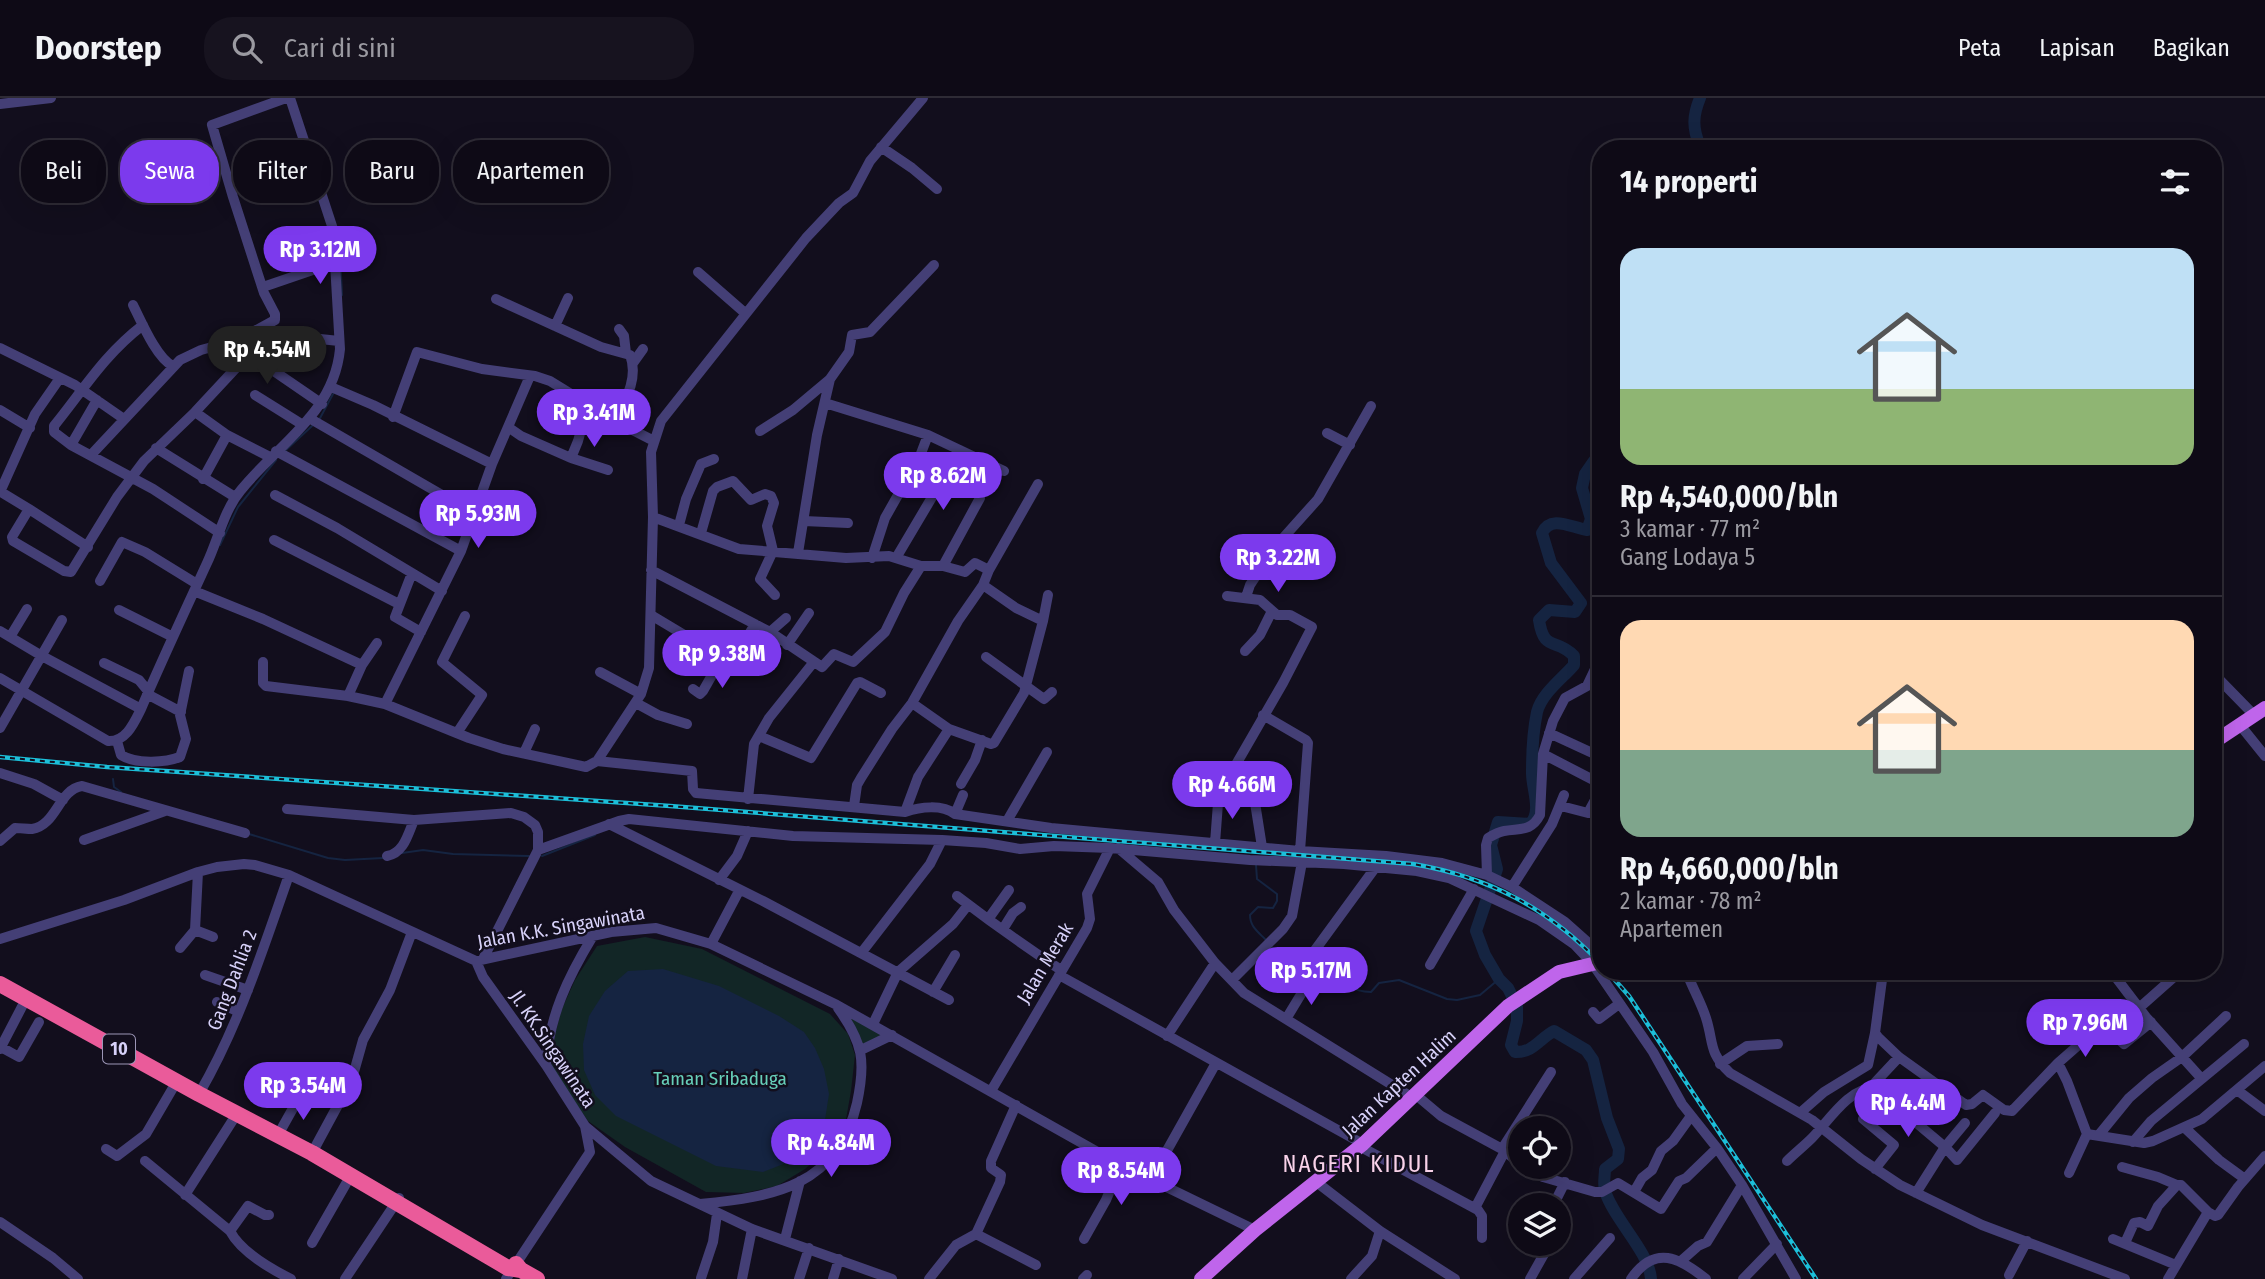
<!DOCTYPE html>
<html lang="id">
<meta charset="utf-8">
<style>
:root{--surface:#0e0a16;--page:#17131f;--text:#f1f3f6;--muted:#9b9aa1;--line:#2e2b35;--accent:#7c3aed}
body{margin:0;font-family:"Fira Sans Condensed",sans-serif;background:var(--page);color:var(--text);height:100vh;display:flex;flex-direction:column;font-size:26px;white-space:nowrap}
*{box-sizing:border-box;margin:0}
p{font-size:23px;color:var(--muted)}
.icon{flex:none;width:38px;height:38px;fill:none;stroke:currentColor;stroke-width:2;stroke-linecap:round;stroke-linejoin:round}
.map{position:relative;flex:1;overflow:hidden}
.panel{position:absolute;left:1592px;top:42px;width:630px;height:840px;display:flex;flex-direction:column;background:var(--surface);border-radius:28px;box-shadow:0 7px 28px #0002,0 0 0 2px var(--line)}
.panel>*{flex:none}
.hud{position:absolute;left:21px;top:42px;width:665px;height:63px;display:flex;gap:14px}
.buttons{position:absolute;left:1508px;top:1018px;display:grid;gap:14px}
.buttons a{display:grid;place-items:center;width:63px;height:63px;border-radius:50%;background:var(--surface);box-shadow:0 7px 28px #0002,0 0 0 2px var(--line);font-size:35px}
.price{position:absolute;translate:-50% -60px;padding:0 16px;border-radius:24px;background:var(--accent);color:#fff;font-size:23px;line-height:46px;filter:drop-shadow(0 2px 4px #0008)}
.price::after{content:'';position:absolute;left:50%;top:42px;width:21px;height:16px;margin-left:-10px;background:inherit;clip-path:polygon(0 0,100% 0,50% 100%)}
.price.on{background:#222;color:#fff}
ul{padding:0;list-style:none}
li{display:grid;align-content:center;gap:14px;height:371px;padding:0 28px}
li+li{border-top:2px solid var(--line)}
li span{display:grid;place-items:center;height:217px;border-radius:21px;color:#555}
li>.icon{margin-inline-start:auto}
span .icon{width:126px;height:126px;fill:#fffc;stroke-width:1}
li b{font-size:30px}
h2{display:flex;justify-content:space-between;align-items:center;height:84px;padding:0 28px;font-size:30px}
.chip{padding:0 24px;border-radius:28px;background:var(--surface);box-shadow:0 7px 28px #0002,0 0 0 2px var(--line);font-size:24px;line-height:63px}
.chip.on{background:var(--accent);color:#fff}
header{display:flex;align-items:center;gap:42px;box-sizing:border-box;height:98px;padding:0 35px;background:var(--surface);border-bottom:2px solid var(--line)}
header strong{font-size:33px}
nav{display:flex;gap:38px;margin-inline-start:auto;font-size:24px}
.search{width:490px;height:63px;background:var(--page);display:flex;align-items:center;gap:18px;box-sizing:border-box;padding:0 24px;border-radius:28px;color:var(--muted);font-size:26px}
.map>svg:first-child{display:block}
</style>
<header>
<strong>Doorstep</strong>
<div class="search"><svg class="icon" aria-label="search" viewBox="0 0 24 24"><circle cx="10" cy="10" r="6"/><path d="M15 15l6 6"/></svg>Cari di sini</div>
<nav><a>Peta</a><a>Lapisan</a><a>Bagikan</a></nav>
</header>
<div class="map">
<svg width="2265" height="1181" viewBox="0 0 2265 1181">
<rect width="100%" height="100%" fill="#120e1d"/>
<path fill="#122626" d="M 645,839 L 702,851 L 830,916 L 848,936 L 855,957 L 851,993 L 845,1027 L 835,1044 L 805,1071 L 777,1088 L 744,1095 L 706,1094 L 625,1049 L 588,1023 L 562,985 L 549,962 L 561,913 L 575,882 L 597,848 Z
M 840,910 L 888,935 L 863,949 Z"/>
<path fill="#152441" d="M 663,871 L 719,888 L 779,918 L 804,934 L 815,950 L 824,971 L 829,996 L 825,1022 L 807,1047 L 786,1065 L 763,1074 L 716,1068 L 616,1018 L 595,997 L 584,972 L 583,946 L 589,918 L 605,893 L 628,873 Z"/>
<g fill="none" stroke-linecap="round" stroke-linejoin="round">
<path stroke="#152441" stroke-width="2" d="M 340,157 L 342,197
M 319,322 L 333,296
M 285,353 L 312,328
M 220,447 L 238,409 L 276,362
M 113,681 L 114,689 L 121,694
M 1194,682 L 1221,686
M 1230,687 L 1248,689
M 249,736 L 328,760 L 345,762 L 383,760
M 402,755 L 423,752 L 453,756 L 529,758
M 542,758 L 595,737
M 1256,767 L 1257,781 L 1277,796 L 1277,803 L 1273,810 L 1258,809 L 1250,817 C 1250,828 1257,833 1265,841
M 1271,848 L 1297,881 L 1301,881
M 1306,880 L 1317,872 L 1326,858 L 1331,857 C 1348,875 1339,893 1371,894 L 1379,885 L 1399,882 L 1447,901 L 1457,902 L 1480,897 L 1499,881"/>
<path stroke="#152441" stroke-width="12" d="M 1700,0 C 1693,17 1692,30 1700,48 L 1708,51
M 1601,360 L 1594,363 L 1585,376 L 1582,390 L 1591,421 L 1587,432 C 1572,430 1551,416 1542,435 L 1551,465 L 1581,505 L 1575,514 L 1549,512 L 1539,522 C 1544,555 1556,539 1574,558 L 1574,567 C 1562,581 1542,595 1537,614 C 1533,633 1532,654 1532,673 C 1531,690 1543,713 1530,726 L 1498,724 L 1491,747 L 1497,771 L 1476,833 L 1485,857 L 1499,881 L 1508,890 L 1517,908 L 1517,923 L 1511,947 L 1515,954 C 1533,955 1539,941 1554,933 L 1586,952 L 1593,962 L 1607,1020 L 1619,1051 L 1618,1061 L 1605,1071 C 1605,1078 1603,1086 1605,1093 C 1614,1122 1649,1153 1651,1181"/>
<path stroke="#443f76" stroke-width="10" d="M 0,6 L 51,0
M 881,49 L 912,70 L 937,91
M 698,174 L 745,215
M 263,189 L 336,164
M 496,201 L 601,249 L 630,257 C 639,280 625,303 615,323
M 133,207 C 141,223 157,261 173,268
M 143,227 C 104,257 84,291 54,328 L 54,334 L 71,347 L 153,391 L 220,435
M 555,228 L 568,200
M 619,231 L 624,238 L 626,255
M 238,242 L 249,256 L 322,306
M 301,244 L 312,249 L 320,241 L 339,243
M 0,250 L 75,287 L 124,321
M 633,265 L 643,251
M 331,289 L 373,307 L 492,366
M 255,297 L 303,327
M 825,305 L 928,337 L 1004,373
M 0,312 L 30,330
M 195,314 L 227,337 L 270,359
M 393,319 L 417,254 L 482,271 L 535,278 L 550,283 L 615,323 L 654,343
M 309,320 L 449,401 L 475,414
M 508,329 L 521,338 L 571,360 L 578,343 L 588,307
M 760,333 L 793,312 L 830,281
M 1327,335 L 1350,347
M 71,347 L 97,302
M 156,350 L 235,399
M 276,353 L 461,453
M 91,357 L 180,262 L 201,252 L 238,242 L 275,222 L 275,216 L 264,195 L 233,99 L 212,27 L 286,0
M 571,360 L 608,372
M 203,381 L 227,337
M 0,394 L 35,316 L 60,280
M 1,394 L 29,411 L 12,439 L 13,443 L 64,473 L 71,474 L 117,399 L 144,363 L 195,314 L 249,256
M 275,397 L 337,430 L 412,475 L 395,519 L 421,534
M 29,411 L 88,449
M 653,419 L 739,451 L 846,460 L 889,458 L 921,468 L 943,468 L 965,474 L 975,465 L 989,472 L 983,487 L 958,523 L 912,605 L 892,631 L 861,680 L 857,687 L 854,708
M 804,423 L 848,425
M 679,427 L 686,401 L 701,366 L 714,361
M 701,435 L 713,393 L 717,389 L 733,383 L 751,402 L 765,396 L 771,398 L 774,405 L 767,428 L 773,453 L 760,481 L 775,497
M 274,442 L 399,506
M 798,455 L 817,337 L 830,281 L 849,254 L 852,237 L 870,234 L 934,167
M 872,460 L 885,420 L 920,358 L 928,337
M 896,460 L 960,352
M 943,468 L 980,400
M 651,472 L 770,534 L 822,569 L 834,556 L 853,564 L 885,534 L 904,495 L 921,468
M 989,472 L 1038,386
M 412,475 L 442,493
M 100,483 L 122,444 L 145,454 L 197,486
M 983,487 L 1016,510 L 1043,523 L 1048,497
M 194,493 L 263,521 L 362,567 L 348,598
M 1246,499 L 1250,487 L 1275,449 L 1318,401 L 1371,308
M 119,512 L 173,539
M 651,517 L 701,547
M 0,533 L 42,558 L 141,611
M 770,534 L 786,520
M 10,539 L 27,511
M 787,547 L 809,515
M 1245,553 L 1260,537 L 1272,513
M 986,559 L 1044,601 L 1052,594
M 263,564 L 263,585 L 266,588 L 348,598 L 385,606 L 469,640 L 503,651 L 586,669 L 597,663 L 692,673 L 693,691 L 696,695 L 905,714 C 920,709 942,706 955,716 L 1051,730 L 1300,753 L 1386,758 L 1442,765 L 1487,777 L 1512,789 L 1565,824 L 1601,856
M 104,565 L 139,582 L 148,593
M 1601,565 L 1596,569 L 1587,588 L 1565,600 L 1553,623 L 1543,656 L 1601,686
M 362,567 L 377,545
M 600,574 L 641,596
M 2214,576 L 2253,616
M 0,580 L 108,643 C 126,644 134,625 141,611 C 162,562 185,513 207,465 C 218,442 224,412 241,392 C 278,346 334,315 340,251 L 333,131 L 290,0
M 693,591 L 700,596 L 703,593 L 724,556 L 730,559 L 736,558 L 755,526
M 147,596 L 181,614
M 636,605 L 658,617 L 687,626
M 912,605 L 949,631
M 385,606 L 461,453 L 492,366 L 530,278
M 1263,617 L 1306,642 L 1308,645 L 1300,753
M 2240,627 L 2265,658
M 0,630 L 62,522
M 457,635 L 482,597 L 442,564 L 465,518
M 1549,635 L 1601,659
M 759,638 L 811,660 L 857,585 L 860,584 L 881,595
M 117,643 L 121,657 C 135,666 165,665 180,659 L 186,641 L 180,617 L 189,573
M 524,655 L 535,631
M 597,663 L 641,596 L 649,570 L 653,419 L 651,354 L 661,323 L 806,140 L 839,105 L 853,95 L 870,63 L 923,0
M 0,675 L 34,686 L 63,702
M 961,686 L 975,662 L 982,642
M 1253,692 L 1262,749
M 748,701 L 754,646 L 769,620 L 813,565
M 1561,708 L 1588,715 L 1601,691
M 287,711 L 414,722 L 511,715 L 524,719 L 535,727 L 538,734 L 538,752 L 483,861
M 905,714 L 918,679 L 949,631 L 991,646 L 994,645 L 1024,595 L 1043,523
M 955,716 L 963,697
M 1007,723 L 1047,654
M 609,726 L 763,803 L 949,902
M 84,742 L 165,713
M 0,743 L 15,730 C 20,730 27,731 32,731 C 57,727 58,692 82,688 L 245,735
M 1215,745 L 1219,692 L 1223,689 L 1283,585 L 1312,529 L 1290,517 L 1277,517 L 1260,502 L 1227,498
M 1118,750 L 1158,784 L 1174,812 L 1215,865 L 1244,895 L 1413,1000
M 538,752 L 619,723 L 629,721 L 793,738 L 942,742 L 986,745 L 1020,751 L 1054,748 L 1110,750 L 1250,762 L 1344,766 L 1417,773 L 1449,780 L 1539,822 L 1575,847 L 1592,865 L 1653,954 L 1682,1006 L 1717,1050 L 1742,1087 L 1796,1181
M 387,758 C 404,755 408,736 414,722
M 1487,777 L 1486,747 L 1488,740 C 1493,737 1498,734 1504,733 C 1520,730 1531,734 1540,717 L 1543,656
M 719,782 L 737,758 L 748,733
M 1512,789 L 1552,726 L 1564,697
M 957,798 C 991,824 1026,849 1061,872
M 989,820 L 1009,792
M 1003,831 L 1013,815 L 1021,809
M 195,832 L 213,839
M 0,841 L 124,802 L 198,774 L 217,769 L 244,766 L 255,767 L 289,777 L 476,863 L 611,834 L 656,830 L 711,846 L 837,907 L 1119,1066 L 1255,1132
M 711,846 L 739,793
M 1592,849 L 1601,836
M 180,850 L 195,832 L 198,774
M 862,854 L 930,766 L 942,742
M 476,863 L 483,879 L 546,967 L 585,1028 L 651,1083 L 752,1131 L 892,1181
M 1307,863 L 1375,770
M 1430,867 L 1474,791
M 1686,873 C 1692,889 1701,904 1706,920 C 1714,945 1708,954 1730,975 L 1812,1022 L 1861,1061 L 1900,1087 L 1982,1127 L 2125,1181
M 2111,873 L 2146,919 L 2201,980
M 1883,874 L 1875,935 L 1878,939 L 1899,959 L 1966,1007 L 1972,1006 L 1983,997 L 2004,1012 L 2012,1013 L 2058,965 L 2099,929 L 2106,929 L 2124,946 L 2151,924
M 205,877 L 248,892
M 1059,877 L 1363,1046
M 1232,882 L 1283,831 L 1292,818 L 1302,764
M 933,894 L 955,857
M 217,904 L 239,914
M 2139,910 L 2174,879
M 1593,914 L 1599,921 L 1619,906
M 1286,921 L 1303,893 L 1304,885
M 873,926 L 898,874 L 953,826 L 968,807
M 1167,938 L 1215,865
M 1,949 L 27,899
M 0,951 L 1,949 L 19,959 L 39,924
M 861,952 L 892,937
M 2058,965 L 2067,983 L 2087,1036 L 2144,1045 L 2153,1043 L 2202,1021 L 2265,968
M 1720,966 L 1747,948 L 1778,946
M 546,967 C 549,918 568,879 593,838
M 1870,990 L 1899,959
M 2237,992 L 2265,1013
M 991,993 L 1087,830 L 1090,821 L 1087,796 L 1110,750
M 199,996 C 239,927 263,851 289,777
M 1416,997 L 1441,1018 L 1502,1051 L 1521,1066
M 1800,1015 L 1824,994 L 1868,967 L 1875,935
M 1863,1021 L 1894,1047 L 1875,1071
M 1965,1025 L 1945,1049 L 1957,1062 L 1995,1015
M 2185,1030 L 2219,1062 L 2245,1081
M 278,1037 L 301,996
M 2098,1038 L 2129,1000 L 2152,980 L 2182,959 L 2226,918
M 2133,1044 L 2151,1023 L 2244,946
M 1361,1049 L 1478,1112 L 1482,1118 L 1482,1140
M 106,1051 L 117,1058 L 146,1036 L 177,983
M 1502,1051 L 1551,974
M 312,1055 L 352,981 L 363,942 L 390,892 L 412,834
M 145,1063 L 230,1133 C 241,1154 271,1171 291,1181
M 1787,1063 C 1795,1055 1804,1048 1812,1040 C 1828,1024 1849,989 1875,990 L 1945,1049 L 1916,1095
M 1523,1069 L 1543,1079 L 1595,1094 L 1602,1094 L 1618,1085 L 1661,1111 L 1679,1083 L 1686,1080 L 1717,1050
M 2122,1069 L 2158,1079 L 2177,1087
M 2069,1075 L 2087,1036
M 1151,1081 L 1216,965
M 1315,1083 L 1380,1133 L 1372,1158 L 1351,1181
M 1634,1094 L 1642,1080 L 1652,1072 L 1661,1053 L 1673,1043 L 1691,1018
M 185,1097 L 238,1014
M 700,1106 C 774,1099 838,1088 857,1005 C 866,963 863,945 838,910
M 1553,1108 L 1565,1084
M 1475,1110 L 1505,1053
M 0,1124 L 53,1160 L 78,1181
M 230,1133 L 248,1108 L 265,1117 L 269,1117
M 1380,1133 L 1455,1181
M 976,1136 L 1036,1167
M 785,1141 L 800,1083
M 1084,1141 L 1106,1102 L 1119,1071 L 1119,1066
M 2113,1141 L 2176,1167
M 312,1145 L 351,1077
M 2125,1145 L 2134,1125 L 2140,1124 L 2148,1128 L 2158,1108 L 2177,1087 L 2181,1087 L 2208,1114
M 1681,1163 L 1698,1148 L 1707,1144 L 1742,1087
M 2009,1177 L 2027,1143
M 701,1180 L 713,1144 L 717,1116
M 345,1181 L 399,1100
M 506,1181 L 590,1054 L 585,1028
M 742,1181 L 752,1131
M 799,1181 L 809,1150
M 833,1181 L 839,1161
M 929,1181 L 956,1147 L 976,1136 L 1000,1084 L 1001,1077 L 991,1070 L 991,1063 L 1016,1007
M 1083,1181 L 1087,1177
M 1530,1181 L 1544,1156 L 1544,1154 L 1537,1150 L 1538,1146
M 1574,1181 L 1610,1140
M 1631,1181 C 1655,1146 1680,1160 1706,1181
M 1743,1181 L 1777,1146
M 2168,1181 L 2208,1114 L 2215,1118 L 2218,1117 L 2238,1089 L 2265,1058"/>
<path stroke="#bf65eb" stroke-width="14" d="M 2214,644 L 2265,610
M 1854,873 L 1886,873
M 1201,1181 L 1255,1132 L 1363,1046 L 1508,908 L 1559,874 L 1601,864"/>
<path stroke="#ea5b9a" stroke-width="16" d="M 0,886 L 199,996 L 312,1055 L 508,1170 L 521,1172
M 516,1166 L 521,1172 L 537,1181"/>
<defs>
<path id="rail" d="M 0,659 L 107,669 L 670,708 L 1413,766 C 1489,779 1548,810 1601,866
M 1607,873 L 1629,898 L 1816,1181"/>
</defs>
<use href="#rail" stroke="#1cbfd9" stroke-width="4.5"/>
<use href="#rail" stroke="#120e1d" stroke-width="2" stroke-dasharray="5" stroke-linecap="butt"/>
</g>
<g text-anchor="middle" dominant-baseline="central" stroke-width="5" stroke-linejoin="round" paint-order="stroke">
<rect fill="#120e1d" stroke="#9c96b7" stroke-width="2" x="103" y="936.5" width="32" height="29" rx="5"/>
<g font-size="18" font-weight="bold" fill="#d7d1f9">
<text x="119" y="951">10</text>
</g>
<g font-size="19" fill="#d7d1f9" stroke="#120e1d">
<text transform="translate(561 829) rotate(-10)">Jalan K.K. Singawinata</text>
<text transform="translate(1045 865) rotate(-59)">Jalan Merak</text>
<text transform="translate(232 882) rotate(-69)">Gang Dahlia 2</text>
<text transform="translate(553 951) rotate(56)">Jl. KK.Singawinata</text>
<text transform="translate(1399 985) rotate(-43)">Jalan Kapten Halim</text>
</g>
<g font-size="19" fill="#67cfb9" stroke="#120e1d">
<text x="720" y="980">Taman Sribaduga</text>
</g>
<g font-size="23" letter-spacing="2" fill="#f9d2e9" stroke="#120e1d">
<text x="1359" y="1066">NAGERI KIDUL</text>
</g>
</g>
</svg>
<div class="buttons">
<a><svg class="icon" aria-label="locate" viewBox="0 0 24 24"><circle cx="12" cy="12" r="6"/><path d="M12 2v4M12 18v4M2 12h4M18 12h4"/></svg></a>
<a><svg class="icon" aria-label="layers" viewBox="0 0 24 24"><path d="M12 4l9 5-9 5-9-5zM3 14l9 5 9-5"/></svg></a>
</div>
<b class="price" style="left:320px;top:188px">Rp 3.12M</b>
<b class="price on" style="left:267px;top:288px">Rp 4.54M</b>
<b class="price" style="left:594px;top:351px">Rp 3.41M</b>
<b class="price" style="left:943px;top:414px">Rp 8.62M</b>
<b class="price" style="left:478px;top:452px">Rp 5.93M</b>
<b class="price" style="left:1278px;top:496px">Rp 3.22M</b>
<b class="price" style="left:722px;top:592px">Rp 9.38M</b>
<b class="price" style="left:1232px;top:723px">Rp 4.66M</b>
<b class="price" style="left:1311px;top:909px">Rp 5.17M</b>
<b class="price" style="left:2085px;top:961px">Rp 7.96M</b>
<b class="price" style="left:303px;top:1024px">Rp 3.54M</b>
<b class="price" style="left:1908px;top:1041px">Rp 4.4M</b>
<b class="price" style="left:831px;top:1081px">Rp 4.84M</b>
<b class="price" style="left:1121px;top:1109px">Rp 8.54M</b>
<div class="hud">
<a class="chip">Beli</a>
<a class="chip on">Sewa</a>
<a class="chip">Filter</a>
<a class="chip">Baru</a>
<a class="chip">Apartemen</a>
</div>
<section class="panel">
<h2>14 properti<svg class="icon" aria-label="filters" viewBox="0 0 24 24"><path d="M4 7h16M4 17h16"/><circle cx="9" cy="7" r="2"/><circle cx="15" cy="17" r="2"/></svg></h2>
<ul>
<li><span style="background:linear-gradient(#bfe0f5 65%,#8fb573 0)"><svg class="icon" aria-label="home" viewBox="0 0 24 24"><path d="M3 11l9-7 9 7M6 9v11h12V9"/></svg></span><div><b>Rp 4,540,000/bln</b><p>3 kamar · 77 m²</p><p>Gang Lodaya 5</p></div></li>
<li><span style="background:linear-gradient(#ffd9b3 60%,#7fa58c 0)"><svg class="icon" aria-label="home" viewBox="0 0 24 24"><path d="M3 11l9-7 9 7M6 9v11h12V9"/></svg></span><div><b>Rp 4,660,000/bln</b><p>2 kamar · 78 m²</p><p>Apartemen</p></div></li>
</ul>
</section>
</div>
